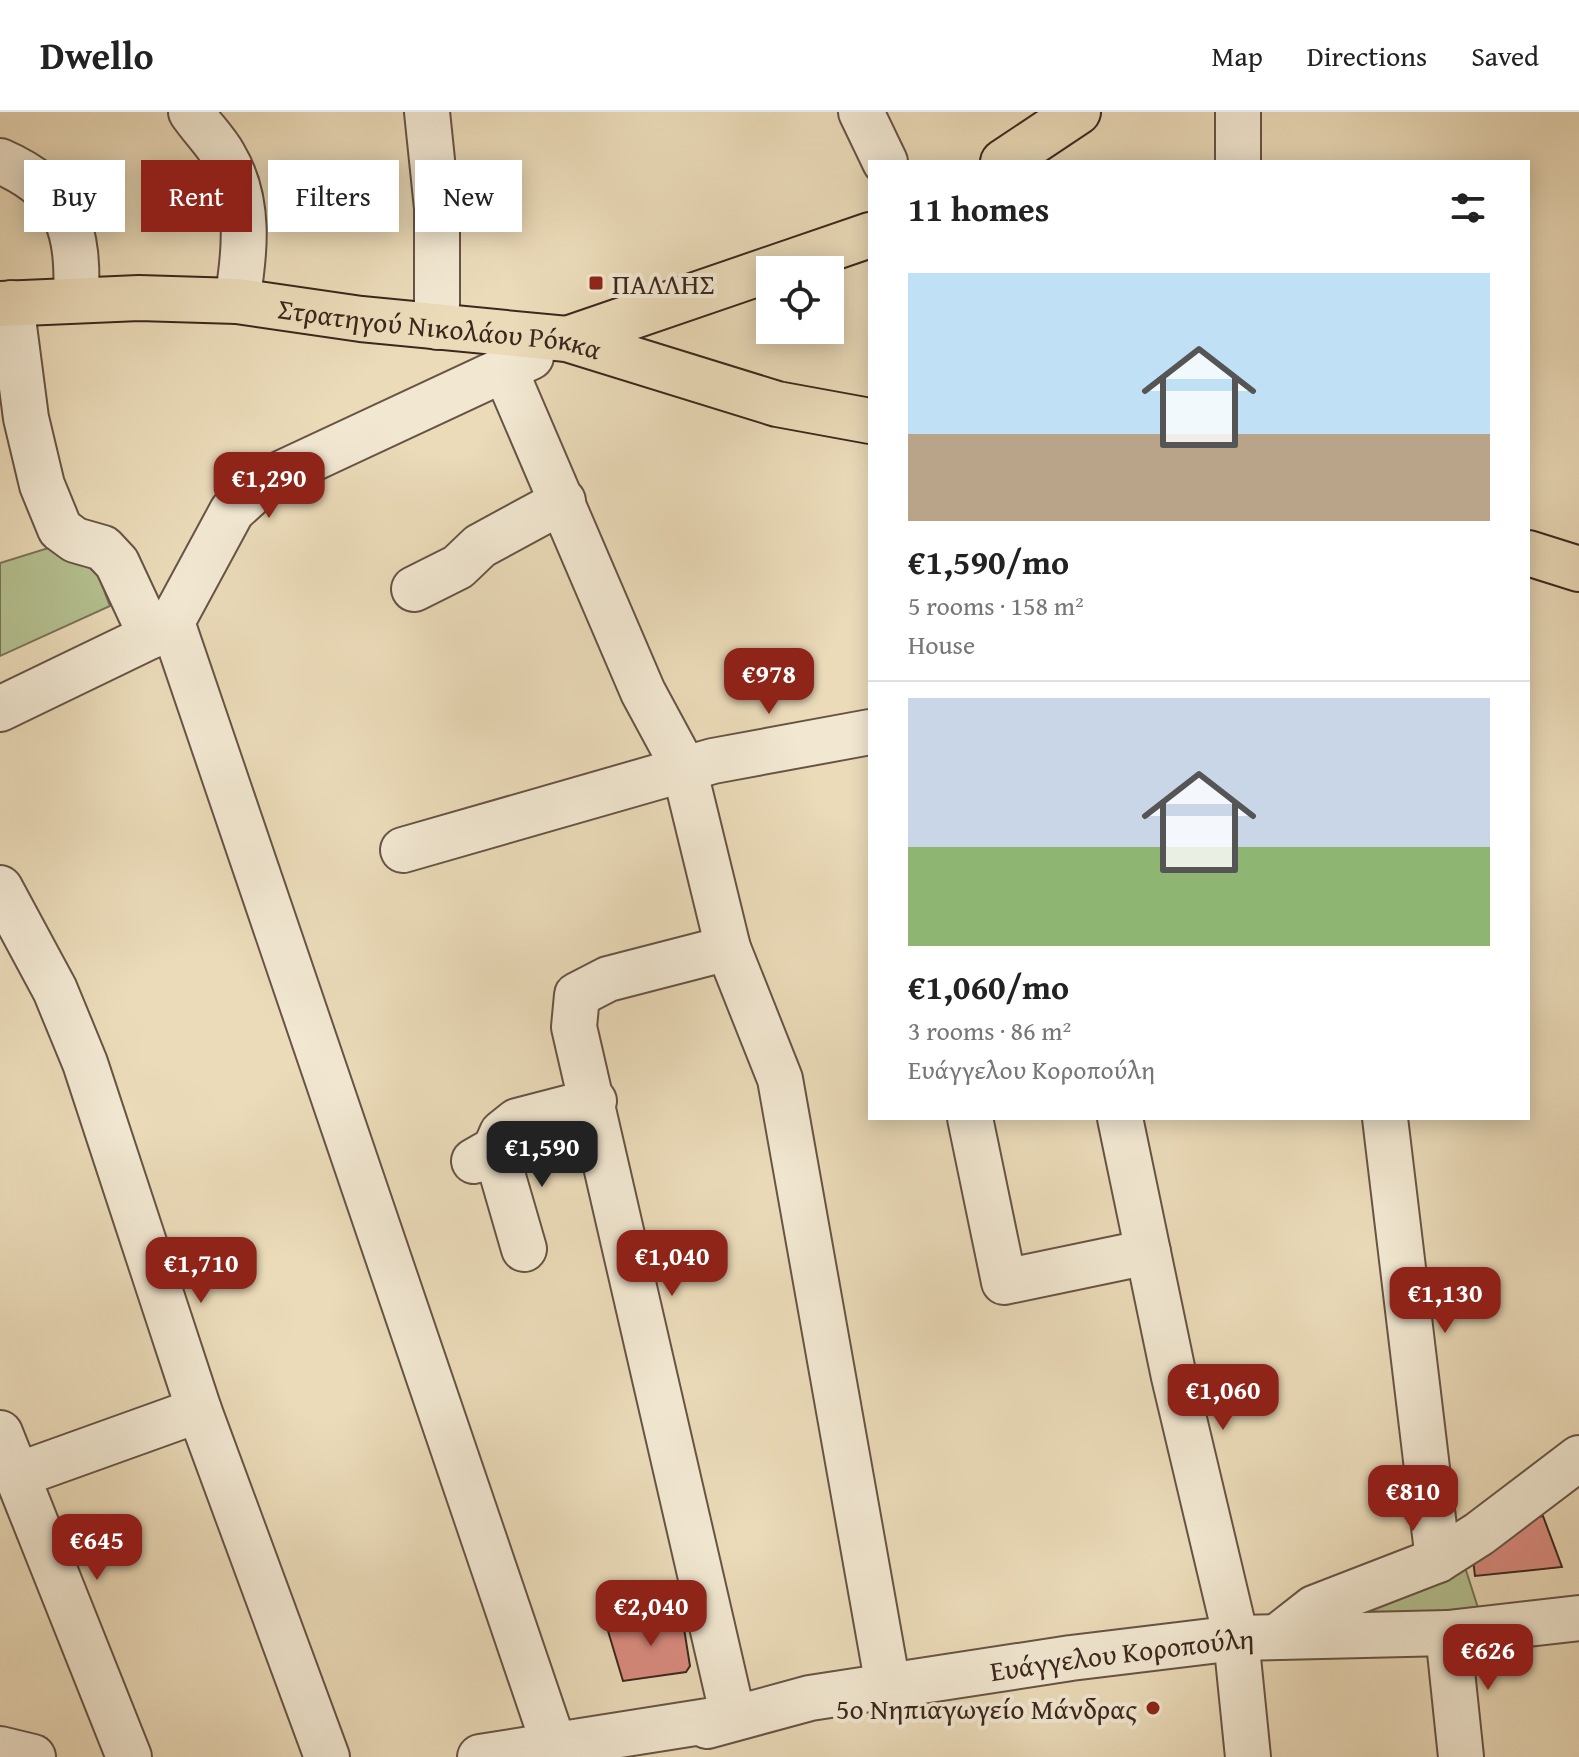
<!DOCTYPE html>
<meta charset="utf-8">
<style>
:root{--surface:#fff;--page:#f2f2f2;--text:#222;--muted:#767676;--line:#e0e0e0;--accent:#8f2418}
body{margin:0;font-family:"Gentium Book Plus",serif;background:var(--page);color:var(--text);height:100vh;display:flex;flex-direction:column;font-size:30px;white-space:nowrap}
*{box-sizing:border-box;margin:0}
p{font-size:26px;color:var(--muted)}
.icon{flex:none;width:44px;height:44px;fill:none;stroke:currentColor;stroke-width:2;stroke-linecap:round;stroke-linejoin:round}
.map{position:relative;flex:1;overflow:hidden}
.details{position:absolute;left:868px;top:48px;width:662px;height:960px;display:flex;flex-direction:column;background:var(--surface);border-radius:0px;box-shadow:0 4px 20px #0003}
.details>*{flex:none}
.top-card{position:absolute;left:24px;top:48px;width:724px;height:72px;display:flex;gap:16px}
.tools{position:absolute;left:756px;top:144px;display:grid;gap:16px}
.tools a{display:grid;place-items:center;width:88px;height:88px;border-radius:0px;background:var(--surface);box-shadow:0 4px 20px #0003;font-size:40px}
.price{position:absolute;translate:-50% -68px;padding:0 18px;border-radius:16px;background:var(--accent);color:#fff;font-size:26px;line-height:52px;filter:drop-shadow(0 2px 4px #0008)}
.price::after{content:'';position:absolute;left:50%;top:48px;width:24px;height:18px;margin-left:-12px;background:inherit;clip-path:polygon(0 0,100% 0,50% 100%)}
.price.selected{background:#222;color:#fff}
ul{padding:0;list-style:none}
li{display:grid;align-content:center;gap:16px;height:424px;padding:0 40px}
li+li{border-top:2px solid var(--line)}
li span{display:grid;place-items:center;height:248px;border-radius:0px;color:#555}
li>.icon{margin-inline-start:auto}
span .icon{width:144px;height:144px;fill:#fffc;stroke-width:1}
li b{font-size:34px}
h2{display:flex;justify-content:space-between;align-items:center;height:96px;padding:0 40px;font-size:34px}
.chip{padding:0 28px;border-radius:0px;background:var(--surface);box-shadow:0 4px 20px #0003;font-size:28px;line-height:72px}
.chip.selected{background:var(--accent);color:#fff}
header{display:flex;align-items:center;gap:48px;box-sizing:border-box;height:112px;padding:0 40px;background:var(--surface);border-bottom:2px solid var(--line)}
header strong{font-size:38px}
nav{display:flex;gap:44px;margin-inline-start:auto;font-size:28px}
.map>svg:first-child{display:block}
</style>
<header>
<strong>Dwello</strong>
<nav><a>Map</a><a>Directions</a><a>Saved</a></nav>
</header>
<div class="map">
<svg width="1579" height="1645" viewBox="0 0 1579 1645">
<rect width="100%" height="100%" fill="#ebdbb9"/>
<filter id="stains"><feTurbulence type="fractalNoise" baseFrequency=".0025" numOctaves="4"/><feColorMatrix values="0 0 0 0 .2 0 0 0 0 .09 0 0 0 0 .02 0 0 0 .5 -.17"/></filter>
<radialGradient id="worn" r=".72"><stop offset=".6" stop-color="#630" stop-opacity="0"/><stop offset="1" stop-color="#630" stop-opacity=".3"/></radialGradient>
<path fill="#b5c191" stroke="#787458" stroke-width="2" d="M 61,432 L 98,463 L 110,494 L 0,544 L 0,451 Z
M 1463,1449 L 1480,1502 L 1345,1499 Z"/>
<path fill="#db8c80" stroke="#3b271e" stroke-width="2" d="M 1543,1404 L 1562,1455 L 1475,1464 L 1471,1431 L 1522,1407 Z
M 674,1501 L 676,1505 L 682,1504 L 690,1554 L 686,1560 L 623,1569 L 608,1519 L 627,1518 L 625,1511 Z"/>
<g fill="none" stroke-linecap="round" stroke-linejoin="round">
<defs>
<g id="minor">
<path d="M 191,0 C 201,15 215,28 224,44 C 251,89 245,141 237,189"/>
<path d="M 427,0 L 437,96 L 437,215"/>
<path d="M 861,0 L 885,50"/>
<path d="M 1238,0 L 1238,50"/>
<path d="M 0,49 C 69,79 79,118 76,188"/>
<path d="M 11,191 L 26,306 L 42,373 L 60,417 L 75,428 L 103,436 L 117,451 L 151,524"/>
<path d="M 505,258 L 643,580 L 684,656 L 728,836 L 780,967 L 888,1574"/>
<path d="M 414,477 L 458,455 L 480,434 L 563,389"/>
<path d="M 172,510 L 554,1633"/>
<path d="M 0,597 L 151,524 L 172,510 L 232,399 L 265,369 L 531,245"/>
<path d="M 403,738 L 713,649 L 870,620"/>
<path d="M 0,776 L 55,878 L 85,951 L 199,1298 L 327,1645"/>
<path d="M 970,1006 L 1004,1170 L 1148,1140"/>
<path d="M 1120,1006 L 1174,1265 L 1236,1526 L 1248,1645"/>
<path d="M 1385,1006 L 1438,1448"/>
<path d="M 495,1037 L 524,1137"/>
<path d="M 474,1049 L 495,1037 L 502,1021 L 517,1009 L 594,989"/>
<path d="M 0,1321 L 129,1645"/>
<path d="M 18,1363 L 199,1298"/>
<path d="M 1448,1521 L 1461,1645"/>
<path d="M 1277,1525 L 1314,1496 L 1438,1448 L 1479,1422 L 1579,1346"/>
<path id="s1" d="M 707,1614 L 810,1586 L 1071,1546 L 1236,1526 L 1448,1521 L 1579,1506"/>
<path d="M 0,1637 L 33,1645"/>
<path d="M 480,1645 L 733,1605 L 574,915 L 577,883 L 608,867 L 728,836"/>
</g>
<g id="major">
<path d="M 1003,50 L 1078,0"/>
<path id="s2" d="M 0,192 L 139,186 L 237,189 L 361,207 L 567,227 L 777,292 L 870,309"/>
<path d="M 567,227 L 870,123"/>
<path d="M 1528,441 L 1579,457"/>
</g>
</defs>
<use href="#minor" stroke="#675445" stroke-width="48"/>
<use href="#major" stroke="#3b271e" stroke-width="48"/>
<use href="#minor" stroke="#f2e8d2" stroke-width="44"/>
<use href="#major" stroke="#ebdbb9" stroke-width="44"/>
</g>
<g fill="#8f2418" stroke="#f2e8d2" stroke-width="3">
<rect x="588" y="163" width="16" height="16" rx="4"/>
<circle cx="1153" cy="1596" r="8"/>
</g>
<g text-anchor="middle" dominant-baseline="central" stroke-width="8" stroke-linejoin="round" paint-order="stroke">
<g font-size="28" fill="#3b271e" stroke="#f2e8d2" text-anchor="start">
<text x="612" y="171">ΠΑΛΛΗΣ</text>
<text x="1137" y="1596" text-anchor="end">5ο Νηπιαγωγείο Μάνδρας</text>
</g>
<g font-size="28" fill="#3b271e" stroke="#f2e8d2">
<text stroke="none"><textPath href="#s2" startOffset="442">Στρατηγού Νικολάου Ρόκκα</textPath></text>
<text stroke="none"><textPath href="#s1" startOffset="422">Ευάγγελου Κοροπούλη</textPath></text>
</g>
</g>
<rect width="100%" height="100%" filter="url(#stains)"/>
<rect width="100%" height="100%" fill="url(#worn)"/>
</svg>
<div class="tools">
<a><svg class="icon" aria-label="locate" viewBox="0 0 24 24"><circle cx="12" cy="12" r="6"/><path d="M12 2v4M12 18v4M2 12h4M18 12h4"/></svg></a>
</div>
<b class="price" style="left:269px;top:408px">€1,290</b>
<b class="price" style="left:769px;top:604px">€978</b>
<b class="price selected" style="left:542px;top:1077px">€1,590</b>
<b class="price" style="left:672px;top:1186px">€1,040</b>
<b class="price" style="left:201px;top:1193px">€1,710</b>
<b class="price" style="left:1445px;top:1223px">€1,130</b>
<b class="price" style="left:1223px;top:1320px">€1,060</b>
<b class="price" style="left:1413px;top:1421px">€810</b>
<b class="price" style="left:97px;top:1470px">€645</b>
<b class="price" style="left:651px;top:1536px">€2,040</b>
<b class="price" style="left:1488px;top:1580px">€626</b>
<div class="top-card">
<a class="chip">Buy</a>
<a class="chip selected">Rent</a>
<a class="chip">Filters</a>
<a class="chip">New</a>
</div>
<section class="details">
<h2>11 homes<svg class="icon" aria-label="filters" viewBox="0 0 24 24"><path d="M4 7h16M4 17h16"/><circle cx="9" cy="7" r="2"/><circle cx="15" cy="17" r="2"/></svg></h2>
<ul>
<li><span style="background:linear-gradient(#bfe0f5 65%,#b9a48a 0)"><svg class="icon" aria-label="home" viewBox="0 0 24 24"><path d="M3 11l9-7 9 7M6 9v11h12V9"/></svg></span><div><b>€1,590/mo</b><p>5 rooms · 158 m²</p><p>House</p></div></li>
<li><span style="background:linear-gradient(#c9d6e8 60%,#8fb573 0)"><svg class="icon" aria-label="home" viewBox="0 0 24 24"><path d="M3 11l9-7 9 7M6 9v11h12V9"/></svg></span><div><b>€1,060/mo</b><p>3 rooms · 86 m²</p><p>Ευάγγελου Κοροπούλη</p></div></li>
</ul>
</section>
</div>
